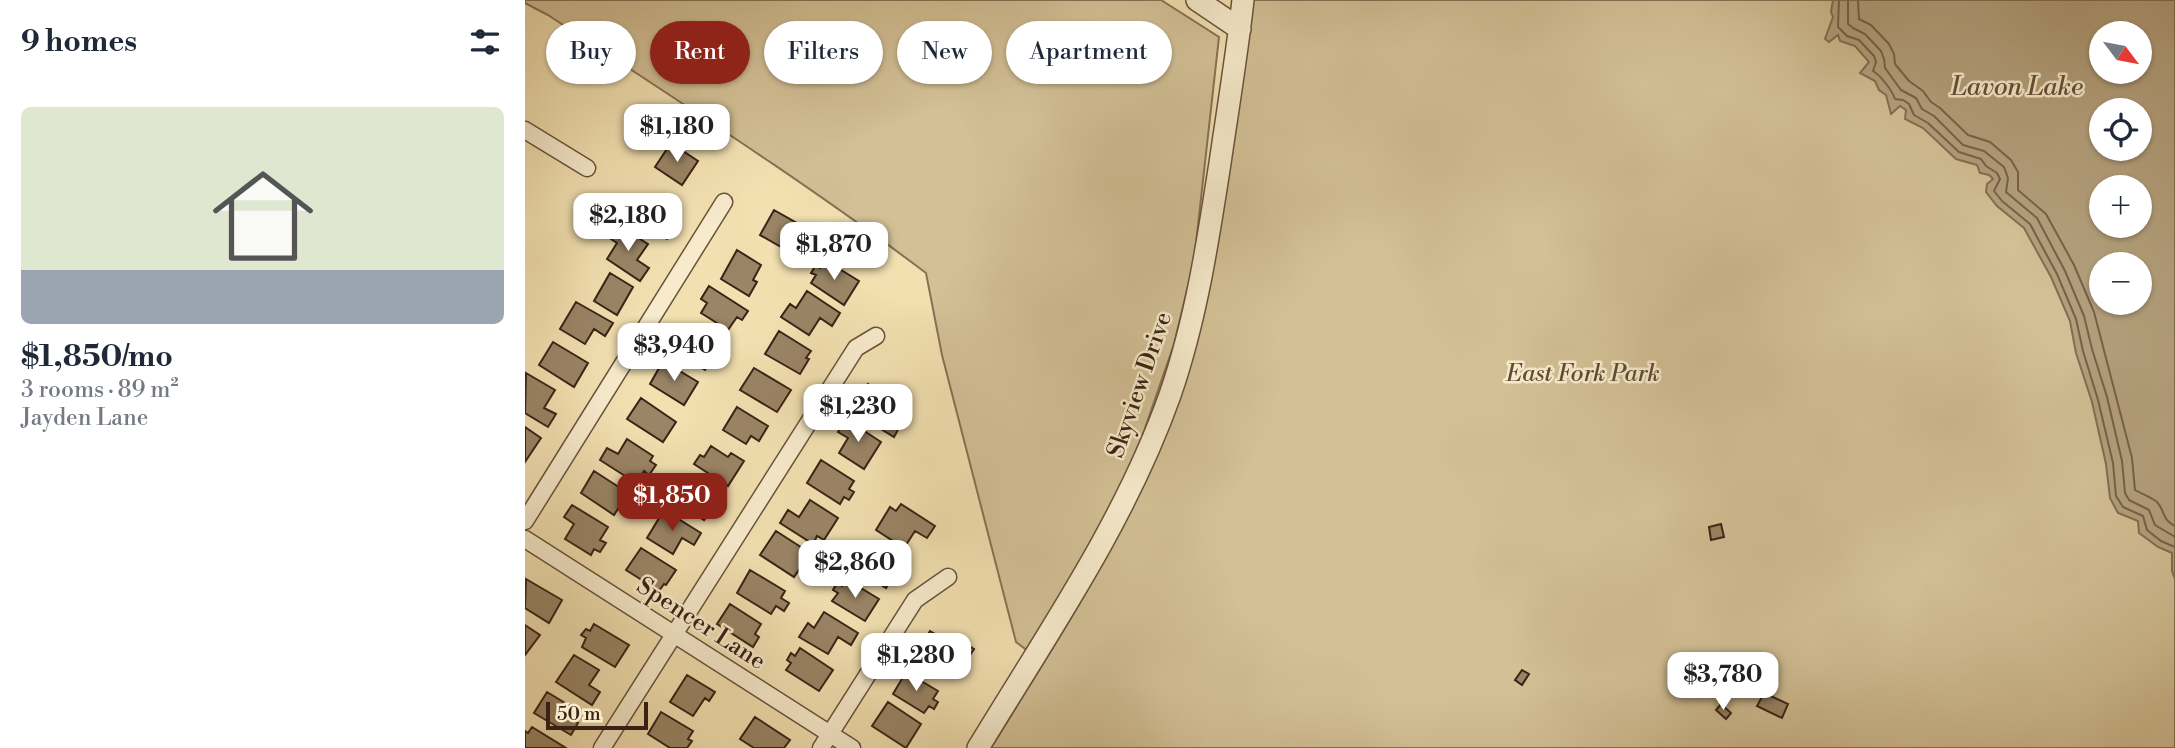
<!DOCTYPE html>
<meta charset="utf-8">
<style>
:root{--surface:#fff;--page:#f2f2f3;--text:#1f2937;--muted:#747a83;--line:#e0e1e3;--accent:#8f2418}
body{margin:0;font-family:"Libre Bodoni",serif;background:var(--page);color:var(--text);height:100vh;display:flex;flex-direction:column;font-size:26px;white-space:nowrap}
*{box-sizing:border-box;margin:0}
p{font-size:23px;color:var(--muted)}
.icon{flex:none;width:38px;height:38px;fill:none;stroke:currentColor;stroke-width:2;stroke-linecap:round;stroke-linejoin:round}
.map{position:relative;flex:1;overflow:hidden}
.side{display:flex;flex-direction:column;background:var(--surface);width:525px}
.side>*{flex:none}
.hud{position:absolute;left:21px;top:21px;width:665px;height:63px;display:flex;gap:14px}
.needle{width:46px;rotate:122deg}
.tools{position:absolute;left:1564px;top:21px;display:grid;gap:14px}
.tools a{display:grid;place-items:center;width:63px;height:63px;border-radius:50%;background:var(--surface);box-shadow:0 2px 5px #0004;font-size:35px}
.scale{position:absolute;left:21px;bottom:18px;width:102px;box-sizing:border-box;padding-left:7px;border:4px solid #3a2314;border-top:0;font-size:19px;line-height:24px;white-space:nowrap;color:#3a2314;-webkit-text-stroke:5px #f7ebcc;paint-order:stroke}
.price{position:absolute;translate:-50% -60px;padding:0 16px;border-radius:14px;background:#fff;color:#222;font-size:23px;line-height:46px;filter:drop-shadow(0 2px 4px #0008)}
.price::after{content:'';position:absolute;left:50%;top:42px;width:21px;height:16px;margin-left:-10px;background:inherit;clip-path:polygon(0 0,100% 0,50% 100%)}
.price.current{background:var(--accent);color:#fff}
ul{padding:0;list-style:none}
li{display:grid;align-content:center;gap:14px;height:371px;padding:0 21px}
li+li{border-top:2px solid var(--line)}
li span{display:grid;place-items:center;height:217px;border-radius:10px;color:#555}
li>.icon{margin-inline-start:auto}
span .icon{width:126px;height:126px;fill:#fffc;stroke-width:1}
li b{font-size:30px}
h2{display:flex;justify-content:space-between;align-items:center;height:84px;padding:0 21px;font-size:30px}
.tag{padding:0 24px;border-radius:32px;background:var(--surface);box-shadow:0 2px 5px #0004;font-size:24px;line-height:63px}
.tag.current{background:var(--accent);color:#fff}
main{display:flex;flex:1;min-height:0}
.map>svg:first-child{display:block}
</style>
<main>
<section class="side">
<h2>9 homes<svg class="icon" aria-label="filters" viewBox="0 0 24 24"><path d="M4 7h16M4 17h16"/><circle cx="9" cy="7" r="2"/><circle cx="15" cy="17" r="2"/></svg></h2>
<ul>
<li><span style="background:linear-gradient(#dfe7d0 75%,#9aa5b1 0)"><svg class="icon" aria-label="home" viewBox="0 0 24 24"><path d="M3 11l9-7 9 7M6 9v11h12V9"/></svg></span><div><b>$1,850/mo</b><p>3 rooms · 89 m²</p><p>Jayden Lane</p></div></li>
</ul>
</section>
<div class="map">
<svg width="1650" height="748" viewBox="0 0 1650 748">
<rect width="100%" height="100%" fill="#f2e0b1"/>
<filter id="stains"><feTurbulence type="fractalNoise" baseFrequency=".00286" numOctaves="4"/><feColorMatrix values="0 0 0 0 .2 0 0 0 0 .09 0 0 0 0 .02 0 0 0 .5 -.17"/></filter>
<radialGradient id="worn" r=".72"><stop offset=".6" stop-color="#630" stop-opacity="0"/><stop offset="1" stop-color="#630" stop-opacity=".3"/></radialGradient>
<path fill="#d3c096" stroke="#867255" stroke-width="2" fill-rule="evenodd" d="M 0,0 L 636,0 L 694,37 L 669,261 L 649,344 L 617,437 L 586,509 L 503,651 L 491,642 L 417,355 L 401,273 C 279,181 150,99 23,15 L 0,3 Z
M 728,0 L 1480,0 L 1577,187 L 1577,226 L 1602,226 L 1650,301 L 1650,748 L 466,748 C 552,608 646,470 680,306 ZM 1577,264 L 1615,264 L 1615,303 L 1577,303 Z"/>
<path fill="#b3a07c" stroke="#836e52" stroke-width="2" fill-rule="evenodd" d="M 1308,0 L 1650,0 L 1650,579 L 1647,571 L 1647,553 L 1633,547 L 1614,533 L 1613,521 L 1593,513 L 1585,498 L 1581,464 L 1567,402 L 1551,353 L 1545,321 L 1526,277 L 1499,228 L 1472,206 L 1461,192 L 1462,184 L 1468,179 L 1464,175 L 1455,173 L 1452,165 L 1431,159 L 1398,128 L 1380,119 L 1381,110 L 1375,106 L 1366,114 L 1361,95 L 1354,90 L 1350,81 L 1335,73 L 1344,62 L 1330,46 L 1315,41 L 1313,35 L 1304,42 L 1300,39 L 1308,17 L 1306,12 ZM 1577,33 L 1615,33 L 1615,72 L 1577,72 ZM 1577,110 L 1615,110 L 1615,149 L 1577,149 ZM 1577,187 L 1615,187 L 1615,226 L 1577,226 ZM 1577,264 L 1615,264 L 1615,303 L 1577,303 Z"/>
<g fill="none" stroke-linecap="round" stroke-linejoin="round">
<path stroke="#766248" stroke-width="2" d="M 1314,0 L 1313,27 L 1322,36 L 1334,40 L 1349,56 L 1351,62 L 1348,71 C 1356,76 1367,90 1370,99 L 1378,100 L 1384,104 L 1389,115 L 1403,123 L 1434,152 L 1456,159 L 1461,166 L 1472,173 L 1475,179 L 1469,191 L 1477,201 L 1505,224 L 1532,274 L 1551,319 L 1558,351 L 1573,400 L 1588,463 L 1591,496 L 1598,507 L 1618,516 L 1622,530 L 1636,541 L 1650,547
M 1323,0 L 1323,24 L 1328,28 L 1340,34 L 1356,51 L 1359,59 L 1360,68 L 1376,90 L 1391,98 L 1397,109 L 1409,116 L 1438,145 L 1459,151 L 1479,167 L 1483,178 L 1481,192 L 1512,218 L 1540,271 L 1559,316 L 1567,349 L 1582,397 L 1597,461 L 1600,493 L 1604,500 L 1624,510 L 1630,525 L 1650,537
M 1333,0 L 1334,19 L 1346,25 L 1364,44 L 1369,54 L 1370,64 L 1384,81 L 1398,91 L 1406,102 L 1415,108 L 1443,135 L 1465,142 L 1486,160 L 1493,172 L 1493,190 L 1521,214 L 1549,265 L 1569,312 L 1607,458 L 1610,490 C 1617,494 1626,497 1632,502 C 1641,512 1636,519 1650,526"/>
</g>
<path fill="#9a8566" stroke="#3a2314" stroke-width="2" d="M 146,143 L 173,161 L 157,185 L 130,167 Z
M 123,198 L 155,217 L 142,239 L 109,220 L 114,212 L 110,210 L 114,201 L 119,204 Z
M 249,210 L 277,226 L 263,251 L 235,235 Z
M 94,226 L 123,244 L 112,260 L 124,268 L 115,281 L 82,259 L 92,243 L 86,239 Z
M 212,250 L 236,265 L 228,280 L 232,282 L 224,296 L 196,279 Z
M 300,260 L 334,281 L 319,305 L 286,283 L 291,275 L 286,273 L 291,265 L 295,268 Z
M 85,273 L 108,287 L 92,315 L 69,301 Z
M 184,286 L 223,311 L 217,320 L 212,317 L 203,330 L 176,313 L 182,303 L 176,299 Z
M 282,291 L 315,313 L 307,326 L 295,318 L 284,335 L 256,317 L 265,304 L 271,308 Z
M 51,302 L 88,323 L 80,336 L 69,329 L 60,344 L 35,329 Z
M 161,324 L 195,345 L 180,370 L 145,349 Z
M 254,331 L 286,351 L 281,358 L 284,359 L 275,374 L 240,354 Z
M 28,342 L 63,363 L 49,387 L 14,365 Z
M 138,361 L 173,382 L 159,405 L 125,384 Z
M 229,368 L 266,390 L 252,412 L 215,390 Z
M 1,373 L 30,390 L 19,408 L 31,414 L 23,427 L 0,413 Z
M 343,384 L 378,406 L 368,422 L 375,426 L 369,437 L 327,411 Z
M 116,398 L 151,422 L 138,442 L 102,419 Z
M 212,407 L 243,426 L 234,441 L 226,436 L 221,444 L 198,430 Z
M 321,419 L 356,442 L 339,469 L 314,453 L 323,438 L 313,432 Z
M 0,427 L 16,438 L 0,462 Z
M 102,439 L 128,456 L 125,461 L 131,465 L 124,475 L 119,471 L 111,483 L 75,460 L 82,448 L 93,454 Z
M 186,446 L 203,457 L 206,453 L 219,461 L 203,486 L 169,464 L 175,455 L 179,457 Z
M 296,460 L 329,481 L 324,489 L 329,492 L 324,500 L 319,497 L 315,504 L 282,483 Z
M 69,471 L 103,493 L 89,515 L 56,493 Z
M 158,476 L 193,498 L 179,520 L 150,501 L 158,488 L 152,484 Z
M 285,500 L 313,518 L 299,540 L 292,536 L 288,544 L 255,523 L 263,510 L 274,517 Z
M 376,504 L 410,526 L 402,538 L 390,531 L 379,548 L 351,530 L 365,507 L 371,511 Z
M 47,505 L 83,527 L 75,540 L 81,543 L 75,552 L 69,549 L 66,555 L 40,539 L 49,524 L 39,517 Z
M 139,510 L 176,533 L 169,545 L 157,538 L 148,554 L 122,538 Z
M 1196,524 L 1199,537 L 1186,540 L 1184,527 Z
M 251,531 L 285,553 L 269,577 L 235,555 Z
M 338,543 L 375,565 L 361,588 L 324,565 Z
M 116,548 L 151,570 L 141,585 L 139,584 L 134,591 L 101,570 Z
M 225,570 L 260,591 L 256,598 L 264,603 L 259,611 L 251,606 L 246,614 L 212,593 Z
M 1,579 L 37,600 L 24,623 L 0,608 Z
M 321,579 L 354,599 L 340,621 L 307,601 L 313,593 L 308,590 L 312,583 L 317,586 Z
M 205,604 L 236,624 L 230,634 L 234,637 L 228,647 L 192,624 Z
M 299,612 L 333,633 L 326,645 L 313,637 L 303,654 L 274,637 L 283,623 L 289,628 Z
M 69,624 L 104,645 L 90,667 L 57,647 L 61,638 L 56,635 L 61,629 L 65,631 Z
M 0,625 L 15,635 L 0,655 Z
M 405,631 L 424,642 L 428,636 L 449,649 L 438,666 L 433,663 L 426,675 L 398,658 L 404,648 L 397,644 Z
M 275,648 L 308,670 L 294,691 L 261,670 L 266,663 L 262,660 L 266,653 L 270,656 Z
M 49,655 L 74,670 L 64,685 L 75,692 L 67,705 L 31,682 Z
M 997,670 L 1004,674 L 997,685 L 990,680 Z
M 381,672 L 413,691 L 408,699 L 413,702 L 409,709 L 404,706 L 399,713 L 368,694 Z
M 162,675 L 190,692 L 184,701 L 180,698 L 168,716 L 145,702 Z
M 22,692 L 55,712 L 49,721 L 53,723 L 46,735 L 9,713 Z
M 1239,693 L 1263,704 L 1257,718 L 1232,706 Z
M 363,702 L 396,724 L 381,748 L 347,726 Z
M 1196,704 L 1206,713 L 1201,719 L 1191,710 Z
M 136,712 L 168,731 L 163,739 L 167,741 L 162,748 L 145,748 L 123,734 Z
M 230,717 L 265,740 L 259,748 L 229,748 L 215,739 Z
M 7,727 L 41,748 L 0,748 L 0,731 L 3,733 Z"/>
<g fill="none" stroke-linecap="round" stroke-linejoin="round">
<defs>
<path id="minor" d="M 0,130 L 62,168
M 0,521 L 199,202
M 0,539 L 327,748
M 77,748 L 331,348 L 351,336
M 296,748 L 390,600 L 423,577"/>
<path id="tertiary" d="M 672,0 L 715,29
M 453,748 C 522,634 600,522 645,395 C 671,320 683,241 695,163 C 703,108 712,54 718,0"/>
</defs>
<use href="#minor" stroke="#68523b" stroke-width="19"/>
<use href="#tertiary" stroke="#68523b" stroke-width="24"/>
<use href="#minor" stroke="#f7ebcc" stroke-width="16"/>
<use href="#tertiary" stroke="#f7ebcc" stroke-width="21"/>
</g>
<g text-anchor="middle" dominant-baseline="central" stroke-width="5" stroke-linejoin="round" paint-order="stroke">
<g font-size="24" font-style="italic" fill="#604a34" stroke="#f7ebcc">
<text x="1058" y="374">East Fork Park</text>
</g>
<g font-size="24" fill="#3a2314" stroke="#f7ebcc">
<text transform="translate(615 385) rotate(-71)">Skyview Drive</text>
<text transform="translate(176 624) rotate(33)">Spencer Lane</text>
</g>
<g font-size="26" font-style="italic" fill="#644f38" stroke="#f7ebcc">
<text x="1492" y="87">Lavon Lake</text>
</g>
</g>
<rect width="100%" height="100%" filter="url(#stains)"/>
<rect width="100%" height="100%" fill="url(#worn)"/>
</svg>
<div class="tools">
<a><svg class="needle" viewBox="-14 -14 28 28"><path d="M0-13l5 13h-10z" fill="#e53935"/><path d="M0 13l5-13h-10z" fill="#747a83"/></svg></a>
<a><svg class="icon" aria-label="locate" viewBox="0 0 24 24"><circle cx="12" cy="12" r="6"/><path d="M12 2v4M12 18v4M2 12h4M18 12h4"/></svg></a>
<a>+</a>
<a>−</a>
</div>
<div class="scale">50 m</div>
<b class="price" style="left:152px;top:164px">$1,180</b>
<b class="price" style="left:103px;top:253px">$2,180</b>
<b class="price" style="left:309px;top:282px">$1,870</b>
<b class="price" style="left:149px;top:383px">$3,940</b>
<b class="price" style="left:333px;top:444px">$1,230</b>
<b class="price current" style="left:147px;top:533px">$1,850</b>
<b class="price" style="left:330px;top:600px">$2,860</b>
<b class="price" style="left:391px;top:693px">$1,280</b>
<b class="price" style="left:1198px;top:712px">$3,780</b>
<div class="hud">
<a class="tag">Buy</a>
<a class="tag current">Rent</a>
<a class="tag">Filters</a>
<a class="tag">New</a>
<a class="tag">Apartment</a>
</div>
</div>
</main>
